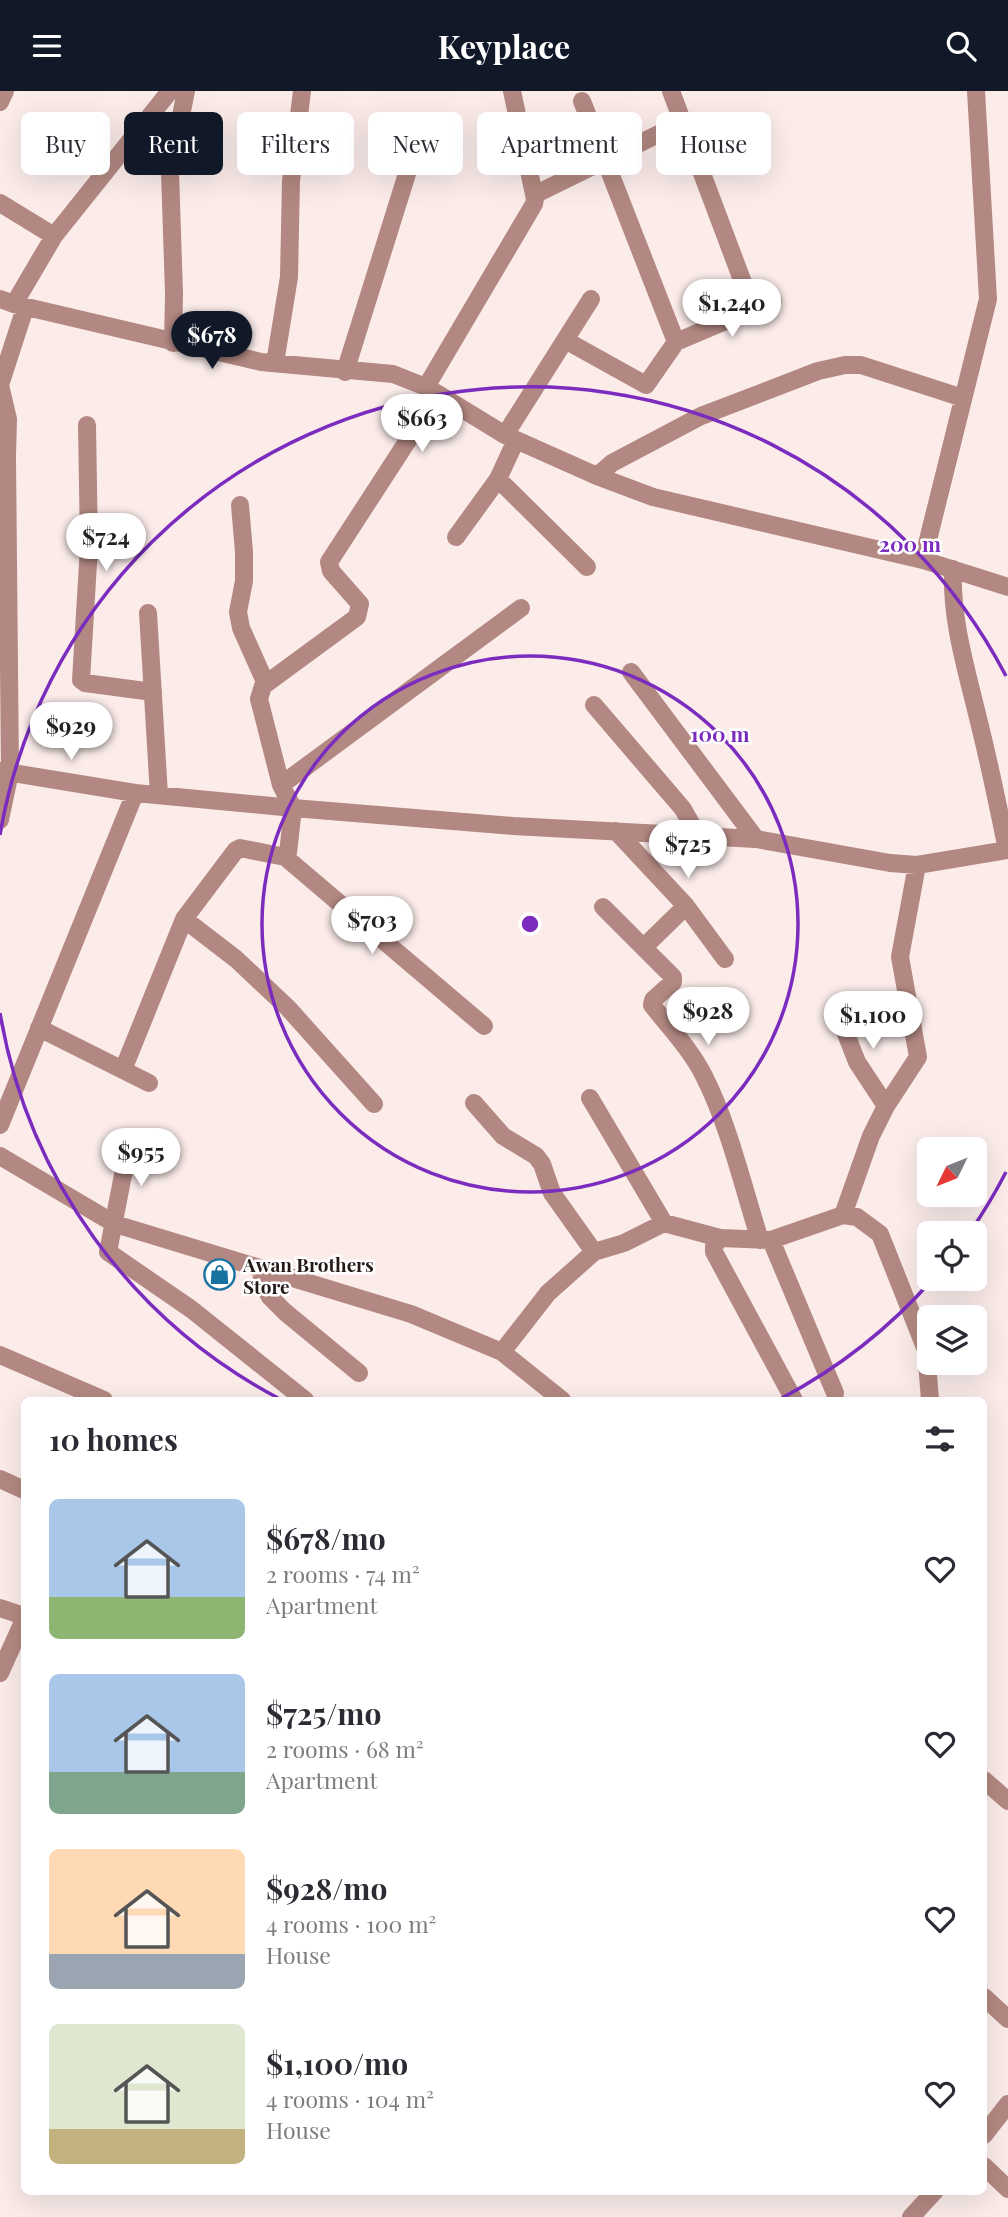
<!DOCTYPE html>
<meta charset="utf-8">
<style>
:root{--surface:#fff;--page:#f2f2f3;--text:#2b2b33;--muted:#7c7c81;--accent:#111827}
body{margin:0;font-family:"Playfair Display",serif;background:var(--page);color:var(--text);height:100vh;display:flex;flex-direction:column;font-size:26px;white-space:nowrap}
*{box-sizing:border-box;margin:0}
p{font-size:23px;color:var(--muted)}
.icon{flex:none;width:38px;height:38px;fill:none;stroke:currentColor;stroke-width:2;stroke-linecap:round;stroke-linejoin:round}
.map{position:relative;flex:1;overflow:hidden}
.sheet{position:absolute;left:21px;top:1306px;width:966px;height:798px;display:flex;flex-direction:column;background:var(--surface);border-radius:10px;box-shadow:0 7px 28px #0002}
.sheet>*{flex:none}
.guide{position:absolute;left:21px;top:21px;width:966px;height:63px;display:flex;gap:14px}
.needle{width:46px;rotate:227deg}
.controls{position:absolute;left:917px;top:1046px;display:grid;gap:14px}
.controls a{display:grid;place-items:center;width:70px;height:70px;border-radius:10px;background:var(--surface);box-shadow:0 7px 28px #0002;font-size:35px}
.price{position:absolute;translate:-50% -60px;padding:0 16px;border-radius:24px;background:#fff;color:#222;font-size:23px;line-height:46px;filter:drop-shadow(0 2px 4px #0008)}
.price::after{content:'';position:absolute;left:50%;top:42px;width:21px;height:16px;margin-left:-10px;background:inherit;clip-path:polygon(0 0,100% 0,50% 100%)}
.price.selected{background:var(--accent);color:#fff}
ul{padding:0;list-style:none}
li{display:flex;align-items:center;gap:21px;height:175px;padding:0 28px}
li span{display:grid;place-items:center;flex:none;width:196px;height:140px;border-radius:10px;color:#555}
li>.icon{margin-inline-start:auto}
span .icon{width:84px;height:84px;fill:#fffc;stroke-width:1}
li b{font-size:30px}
h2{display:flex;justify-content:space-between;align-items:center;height:84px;padding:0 28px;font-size:30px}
.pill{padding:0 24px;border-radius:10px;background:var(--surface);box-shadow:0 7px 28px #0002;font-size:24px;line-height:63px}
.pill.selected{background:var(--accent);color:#fff}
header{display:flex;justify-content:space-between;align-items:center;height:91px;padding:0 28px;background:var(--accent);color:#fff;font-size:32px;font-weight:700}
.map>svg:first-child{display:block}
</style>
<header><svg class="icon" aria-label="menu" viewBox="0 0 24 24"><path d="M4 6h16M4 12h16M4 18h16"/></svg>Keyplace<svg class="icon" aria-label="search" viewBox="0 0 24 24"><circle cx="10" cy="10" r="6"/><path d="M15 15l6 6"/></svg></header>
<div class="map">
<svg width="1008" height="2126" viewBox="0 0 1008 2126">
<rect width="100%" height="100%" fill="#fbecea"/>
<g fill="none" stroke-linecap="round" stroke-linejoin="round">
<path stroke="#b38882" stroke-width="18" d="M 671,0 L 753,218
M 0,11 L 5,0
M 534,104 L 681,32
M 0,112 L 54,145
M 0,208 L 14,213 L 54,145 L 170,0
M 14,213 L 261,271 L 393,283 L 426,296
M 565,249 L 646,294 L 676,251 L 582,10
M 676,251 L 773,210
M 173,252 L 174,203 L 170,80 L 186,0
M 275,272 L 289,186 L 291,90 L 302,0
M 345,281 L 411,70
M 438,303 L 505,344 L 597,385 L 653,406 L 923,469 L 1008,496
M 87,334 L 89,456 L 81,589 L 85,592 L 153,601
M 505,344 L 591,208
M 597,385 L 612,372 L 701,325 L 818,280 L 845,274 L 861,274 L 963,307
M 498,388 L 587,476
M 240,414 L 244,461 L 244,490 L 238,521 L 241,537 L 266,593
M 456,446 L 498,388 L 516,349
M 923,469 L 988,208 L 976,0
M 953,478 C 951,529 966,577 978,627 C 989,671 998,714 1007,759
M 148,522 L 159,704
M 631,581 L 756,748
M 594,614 L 683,718 L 698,745
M 0,680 L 135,702 L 293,717 L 513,735 L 756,748 L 890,772 L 917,774 L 1008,759
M 281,694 L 259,608 L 263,595 L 357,526 L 360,513 L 331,480 L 329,471 L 438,303 L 426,296 L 534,113 L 535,108 L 512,0
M 0,729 L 10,681 L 7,365 L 8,328 L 0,294 L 25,217
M 616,740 L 686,815 L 725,868
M 285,766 L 484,935
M 603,816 L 673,886 L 673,891 L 653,909 L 652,914 C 670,937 691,959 704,985 C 729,1034 743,1096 760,1149
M 184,828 L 236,868 L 288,917 L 374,1013
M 644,856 L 686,815
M 836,917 L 857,971 L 886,1015
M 39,937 L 149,992
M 123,979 L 184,828 L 236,759 L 240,757 L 285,766 L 288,762 L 293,717 L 281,694 L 521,517
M 590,1007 L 664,1132
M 474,1012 L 503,1045 L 536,1065 L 542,1073 L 552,1102 L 594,1161
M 0,1034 L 135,702
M 129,1053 L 108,1161 L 191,1218 L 305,1309
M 0,1065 L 115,1133 L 411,1223 L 502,1261 L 562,1309
M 843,1124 L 871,1045 L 886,1015 L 918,966 L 900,866 L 917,774
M 720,1147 L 714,1155 L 714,1161 L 794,1309
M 771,1149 L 835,1302
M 260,1177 L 263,1192 L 270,1206 L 285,1221 L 359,1282
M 502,1261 L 548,1202 L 594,1161 L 624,1152 L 664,1132 L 720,1147 L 771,1149 L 843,1124 L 857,1126 L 880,1143 L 926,1259 L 930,1309
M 0,1264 L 104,1309
M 0,1388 L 24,1399
M 0,1517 L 18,1523 L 23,1531 L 0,1582
M 984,1689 L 1008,1710
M 984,1906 L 1008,1928
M 984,2044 L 1008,2013
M 984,2075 L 1008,2098
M 911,2126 L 935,2100"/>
</g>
<g fill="none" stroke="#7b2cbf" stroke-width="3.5">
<circle cx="530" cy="833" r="268"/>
<path d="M1006 1081A537 537 0 0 1 970 1141M932 1189A537 537 0 0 1 782 1307M278 1307A537 537 0 0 1 0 922M0 744A537 537 0 0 1 1006 585"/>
</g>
<defs>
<symbol id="shop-ring" viewBox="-11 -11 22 22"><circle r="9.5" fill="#fff" stroke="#1772a1" stroke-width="1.5"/><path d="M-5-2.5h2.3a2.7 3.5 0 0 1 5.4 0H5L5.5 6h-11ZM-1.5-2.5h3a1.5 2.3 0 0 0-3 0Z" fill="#1772a1"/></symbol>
</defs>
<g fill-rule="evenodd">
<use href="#shop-ring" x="202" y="1166" width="35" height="35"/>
</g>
<g text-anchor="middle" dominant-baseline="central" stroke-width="5" stroke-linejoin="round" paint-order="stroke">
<g font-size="19" font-weight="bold" fill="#261a18" stroke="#fff" text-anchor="start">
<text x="243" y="1173">Awan Brothers<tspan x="243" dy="22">Store</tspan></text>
</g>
</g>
<circle cx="530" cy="833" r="10" fill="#7b2cbf" stroke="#fff" stroke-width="3.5"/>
<g font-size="21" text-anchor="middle" font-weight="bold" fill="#7b2cbf" stroke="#fff" stroke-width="5" stroke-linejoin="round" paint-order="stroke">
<text x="910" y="461">200 m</text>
<text x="720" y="651">100 m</text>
</g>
</svg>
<div class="controls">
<a><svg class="needle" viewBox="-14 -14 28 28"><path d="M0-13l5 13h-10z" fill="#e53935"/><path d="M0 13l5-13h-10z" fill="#7c7c81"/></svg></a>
<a><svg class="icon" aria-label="locate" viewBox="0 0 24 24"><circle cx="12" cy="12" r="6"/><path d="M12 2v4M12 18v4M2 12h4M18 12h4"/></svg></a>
<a><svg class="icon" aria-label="layers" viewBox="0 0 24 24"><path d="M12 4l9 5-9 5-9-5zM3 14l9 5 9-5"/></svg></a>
</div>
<b class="price" style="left:732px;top:248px">$1,240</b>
<b class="price selected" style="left:212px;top:280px">$678</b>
<b class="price" style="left:422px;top:363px">$663</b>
<b class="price" style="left:106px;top:482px">$724</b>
<b class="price" style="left:71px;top:671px">$929</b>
<b class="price" style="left:688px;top:789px">$725</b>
<b class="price" style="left:372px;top:865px">$703</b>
<b class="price" style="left:708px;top:956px">$928</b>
<b class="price" style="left:873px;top:960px">$1,100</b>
<b class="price" style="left:141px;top:1097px">$955</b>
<div class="guide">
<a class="pill">Buy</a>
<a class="pill selected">Rent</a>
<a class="pill">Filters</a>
<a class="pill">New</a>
<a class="pill">Apartment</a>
<a class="pill">House</a>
</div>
<section class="sheet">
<h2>10 homes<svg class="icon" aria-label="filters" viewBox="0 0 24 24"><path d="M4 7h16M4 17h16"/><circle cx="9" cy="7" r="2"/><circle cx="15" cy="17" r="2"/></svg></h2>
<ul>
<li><span style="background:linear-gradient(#a9c7e8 70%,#8fb573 0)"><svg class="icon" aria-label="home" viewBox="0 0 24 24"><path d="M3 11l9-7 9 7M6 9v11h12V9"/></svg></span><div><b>$678/mo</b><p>2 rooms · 74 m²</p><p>Apartment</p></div><svg class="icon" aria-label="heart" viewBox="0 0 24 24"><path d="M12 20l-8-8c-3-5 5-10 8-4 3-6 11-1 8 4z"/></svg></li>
<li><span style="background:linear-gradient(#a9c7e8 70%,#7fa58c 0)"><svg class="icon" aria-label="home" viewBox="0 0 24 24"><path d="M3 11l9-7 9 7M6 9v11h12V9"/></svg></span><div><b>$725/mo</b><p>2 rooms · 68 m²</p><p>Apartment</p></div><svg class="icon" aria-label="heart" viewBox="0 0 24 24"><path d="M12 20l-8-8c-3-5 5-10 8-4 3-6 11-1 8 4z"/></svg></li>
<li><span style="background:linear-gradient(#ffd9b3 75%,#9aa5b1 0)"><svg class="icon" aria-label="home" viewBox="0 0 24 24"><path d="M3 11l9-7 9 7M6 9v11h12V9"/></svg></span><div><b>$928/mo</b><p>4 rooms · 100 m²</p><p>House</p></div><svg class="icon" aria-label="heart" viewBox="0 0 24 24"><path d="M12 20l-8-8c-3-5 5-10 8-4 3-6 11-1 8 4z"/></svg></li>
<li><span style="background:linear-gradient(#dfe7d0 75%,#c2b280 0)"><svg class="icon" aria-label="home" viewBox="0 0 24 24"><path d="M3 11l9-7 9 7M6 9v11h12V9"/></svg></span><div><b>$1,100/mo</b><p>4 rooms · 104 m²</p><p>House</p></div><svg class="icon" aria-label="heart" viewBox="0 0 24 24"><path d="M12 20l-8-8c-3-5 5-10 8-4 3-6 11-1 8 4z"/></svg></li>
</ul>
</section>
</div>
